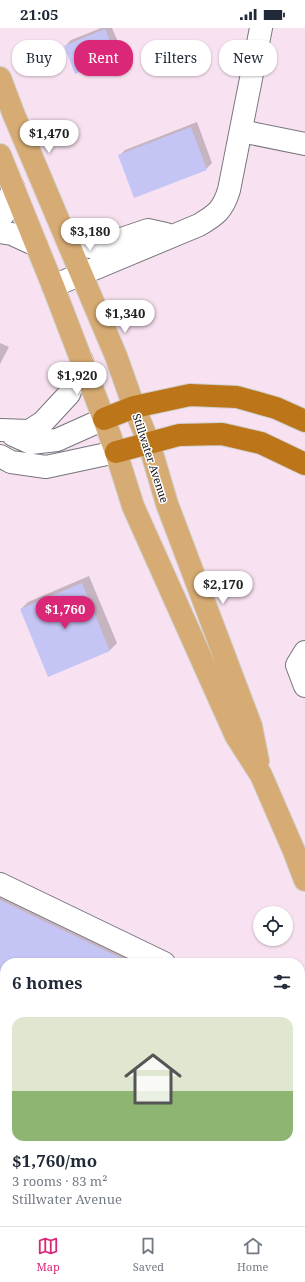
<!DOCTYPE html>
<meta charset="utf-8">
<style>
:root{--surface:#fff;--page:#f6f6f7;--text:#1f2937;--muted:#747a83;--line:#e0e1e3;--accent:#db2777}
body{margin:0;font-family:"Noto Serif",serif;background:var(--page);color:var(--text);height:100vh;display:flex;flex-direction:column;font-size:15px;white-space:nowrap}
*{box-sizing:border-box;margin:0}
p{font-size:13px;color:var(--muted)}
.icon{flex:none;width:22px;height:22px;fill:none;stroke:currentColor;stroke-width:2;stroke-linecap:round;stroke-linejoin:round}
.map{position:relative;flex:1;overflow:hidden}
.panel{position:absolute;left:0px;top:930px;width:305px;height:268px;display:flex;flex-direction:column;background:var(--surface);border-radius:16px 16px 0 0;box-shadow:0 1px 3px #0004}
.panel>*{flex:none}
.guide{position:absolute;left:12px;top:12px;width:281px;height:36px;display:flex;gap:8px}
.buttons{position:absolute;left:253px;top:878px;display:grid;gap:8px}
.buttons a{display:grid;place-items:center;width:40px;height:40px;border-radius:50%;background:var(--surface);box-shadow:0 1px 3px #0004;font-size:20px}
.price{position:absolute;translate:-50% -34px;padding:0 9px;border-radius:14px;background:#fff;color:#222;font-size:13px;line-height:26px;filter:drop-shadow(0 1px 2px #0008)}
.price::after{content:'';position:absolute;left:50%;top:24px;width:12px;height:9px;margin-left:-6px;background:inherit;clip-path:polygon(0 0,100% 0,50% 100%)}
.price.on{background:var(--accent);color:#fff}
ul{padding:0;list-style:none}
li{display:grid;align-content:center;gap:8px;height:212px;padding:0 12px}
li span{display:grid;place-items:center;height:124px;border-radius:12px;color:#555}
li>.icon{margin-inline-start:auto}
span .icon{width:72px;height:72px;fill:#fffc;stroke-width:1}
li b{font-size:17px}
h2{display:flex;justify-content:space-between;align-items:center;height:48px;padding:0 12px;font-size:17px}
.chip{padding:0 14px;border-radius:16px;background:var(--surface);box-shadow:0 1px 3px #0004;font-size:14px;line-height:36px}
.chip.on{background:var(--accent);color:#fff}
.status{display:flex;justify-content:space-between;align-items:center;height:28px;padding:0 20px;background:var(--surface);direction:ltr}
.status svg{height:11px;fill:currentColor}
.tab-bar{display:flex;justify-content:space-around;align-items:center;height:56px;border-top:1px solid var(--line);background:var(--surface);font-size:11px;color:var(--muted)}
.tab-bar a{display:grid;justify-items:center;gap:2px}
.tab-bar .on{color:var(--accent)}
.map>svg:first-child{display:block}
</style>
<div class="status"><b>21:05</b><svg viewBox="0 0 49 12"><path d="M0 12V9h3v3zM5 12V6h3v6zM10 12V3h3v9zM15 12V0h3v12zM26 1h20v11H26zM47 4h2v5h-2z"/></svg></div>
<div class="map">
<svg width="305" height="1198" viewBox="0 0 305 1198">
<rect width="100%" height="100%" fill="#f2f3fb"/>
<path fill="#f8e2f1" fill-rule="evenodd" d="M 0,0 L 305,0 L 305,1198 L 105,1198 L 94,1193 L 300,1193 L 300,935 L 5,935 L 5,1150 L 0,1148 ZM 260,885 L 286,885 L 286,911 L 260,911 Z"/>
<path fill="#a7e7f5" stroke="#7ba7b2" d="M 305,1164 L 305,1198 L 216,1198 L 206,1193 L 300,1193 L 300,1169 Z"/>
<path fill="#0003" d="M 101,0 L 112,0 L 122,23 L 116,29 L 65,18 L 71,12 Z
M 197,94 L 212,135 L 206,141 L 119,128 L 125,122 Z
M 0,315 L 9,319 L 0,336 Z
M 89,548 L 117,615 L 110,622 L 49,648 L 21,581 L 28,574 Z
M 0,864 L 149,935 L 5,935 L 5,1010 L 0,1007 Z"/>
<path fill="#c4c5f5" d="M 105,1 L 116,29 L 75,46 L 64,18 Z
M 191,99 L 207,142 L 134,170 L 118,127 Z
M 82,555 L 110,623 L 48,649 L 20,581 Z
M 0,872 L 131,935 L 5,935 L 5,1011 L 0,1009 Z
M 5,1178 L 5,1193 L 26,1193 L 23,1198 L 0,1198 L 0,1188 Z"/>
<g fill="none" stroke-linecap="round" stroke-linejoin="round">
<defs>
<path id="minor" d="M 241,103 L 305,116
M 0,191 L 5,184 L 13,159
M 0,204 L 12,206 L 36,217
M 68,214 L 95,220 L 148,202 L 166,206
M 53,258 L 199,197 C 216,187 223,182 229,162 L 261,0
M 1,402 L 29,403 L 43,394 L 69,366 L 82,333
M 13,407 L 31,415 L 57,412 L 104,391
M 0,428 L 11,434 L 46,439 L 116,424
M 305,624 L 297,637 L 305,658
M 0,856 L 164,935"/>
<path id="major" d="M 0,50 L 14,87 L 116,328 L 134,379 L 149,415 L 167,476 L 251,698 L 258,733
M 0,127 L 53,258 L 104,391 L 116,424 L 133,478 L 236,708 L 261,747 L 294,823 L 305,852"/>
<path id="highway" d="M 104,391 L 134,379 L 190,367 L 237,369 L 276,380 L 305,393
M 116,424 L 179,407 L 222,406 L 261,415 L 305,436"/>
</defs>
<use href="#minor" stroke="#75757c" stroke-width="24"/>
<use href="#major" stroke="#d0d0d0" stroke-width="24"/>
<use href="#highway" stroke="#d0d0d0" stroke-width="24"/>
<use href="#minor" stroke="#fff" stroke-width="22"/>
<use href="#major" stroke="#d7ac74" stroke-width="22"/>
<use href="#highway" stroke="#bc7518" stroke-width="22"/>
</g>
<g text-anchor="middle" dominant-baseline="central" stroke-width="3" stroke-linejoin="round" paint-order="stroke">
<g font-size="11" fill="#131316" stroke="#fff">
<text transform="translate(151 430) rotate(72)">Stillwater Avenue</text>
</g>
</g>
</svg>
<div class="buttons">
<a><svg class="icon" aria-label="locate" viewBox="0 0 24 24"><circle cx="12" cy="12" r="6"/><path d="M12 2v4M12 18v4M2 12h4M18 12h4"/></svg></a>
</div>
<b class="price" style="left:49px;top:126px">$1,470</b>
<b class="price" style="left:90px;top:224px">$3,180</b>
<b class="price" style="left:125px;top:306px">$1,340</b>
<b class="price" style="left:77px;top:368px">$1,920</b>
<b class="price" style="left:223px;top:577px">$2,170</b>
<b class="price on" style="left:65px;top:602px">$1,760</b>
<div class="guide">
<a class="chip">Buy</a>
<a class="chip on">Rent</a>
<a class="chip">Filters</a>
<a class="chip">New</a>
</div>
<section class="panel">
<h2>6 homes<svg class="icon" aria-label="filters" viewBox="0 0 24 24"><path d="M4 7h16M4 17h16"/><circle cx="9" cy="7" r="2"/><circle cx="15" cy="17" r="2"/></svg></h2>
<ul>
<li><span style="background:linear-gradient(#dfe7d0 60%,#8fb573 0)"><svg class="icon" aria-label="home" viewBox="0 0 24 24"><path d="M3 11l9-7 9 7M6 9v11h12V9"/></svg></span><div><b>$1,760/mo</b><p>3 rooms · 83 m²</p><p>Stillwater Avenue</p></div></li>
</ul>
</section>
</div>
<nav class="tab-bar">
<a class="on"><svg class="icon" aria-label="map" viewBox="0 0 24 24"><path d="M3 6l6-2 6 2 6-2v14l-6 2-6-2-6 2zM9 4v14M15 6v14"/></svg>Map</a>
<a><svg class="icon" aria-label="saved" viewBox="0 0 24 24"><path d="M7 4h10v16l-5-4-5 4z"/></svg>Saved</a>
<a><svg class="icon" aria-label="home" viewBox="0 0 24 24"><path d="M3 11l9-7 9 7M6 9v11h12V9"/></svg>Home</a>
</nav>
